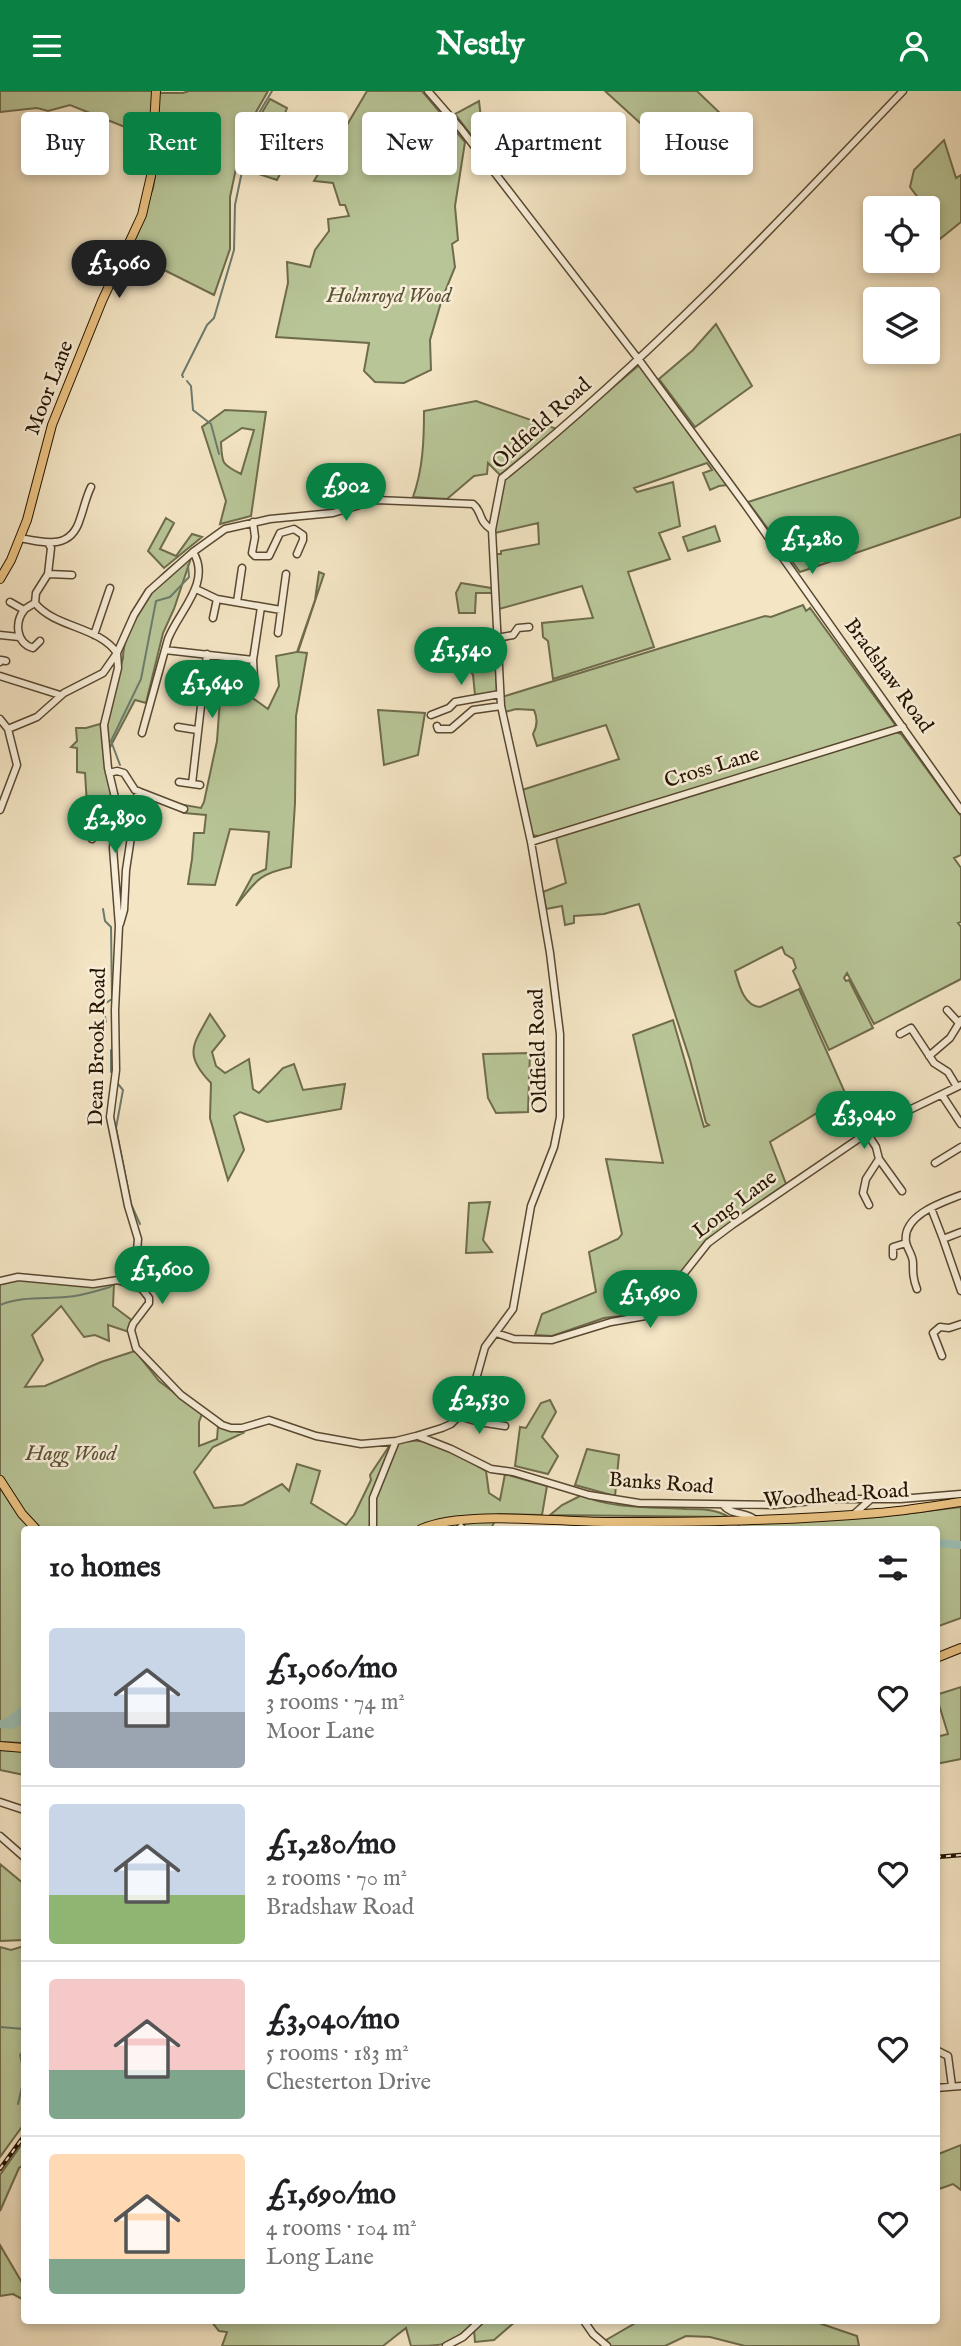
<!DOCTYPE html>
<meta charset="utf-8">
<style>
:root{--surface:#fff;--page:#f6f6f6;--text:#202124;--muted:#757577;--line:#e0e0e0;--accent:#0b8043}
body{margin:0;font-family:"IM FELL English",serif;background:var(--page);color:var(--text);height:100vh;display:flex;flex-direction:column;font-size:26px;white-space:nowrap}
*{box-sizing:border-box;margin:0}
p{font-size:23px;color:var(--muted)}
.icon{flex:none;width:38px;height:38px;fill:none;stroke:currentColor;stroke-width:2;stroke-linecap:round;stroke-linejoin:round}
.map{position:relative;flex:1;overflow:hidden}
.drawer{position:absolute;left:21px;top:1435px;width:919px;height:798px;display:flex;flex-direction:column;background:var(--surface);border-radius:7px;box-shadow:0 4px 10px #0003}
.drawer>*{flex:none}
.hud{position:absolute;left:21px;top:21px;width:920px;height:63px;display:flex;gap:14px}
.controls{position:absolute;left:863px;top:105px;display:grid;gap:14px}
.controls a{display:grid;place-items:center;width:77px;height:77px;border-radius:7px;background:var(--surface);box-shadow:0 4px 10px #0003;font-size:35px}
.price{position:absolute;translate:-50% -60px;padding:0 16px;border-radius:24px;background:var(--accent);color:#fff;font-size:23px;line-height:46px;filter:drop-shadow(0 2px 4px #0008)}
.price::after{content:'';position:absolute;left:50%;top:42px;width:21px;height:16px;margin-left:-10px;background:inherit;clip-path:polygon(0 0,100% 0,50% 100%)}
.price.selected{background:#222;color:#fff}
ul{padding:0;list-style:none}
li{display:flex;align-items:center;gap:21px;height:175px;padding:0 28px}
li+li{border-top:2px solid var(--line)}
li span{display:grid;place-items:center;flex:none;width:196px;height:140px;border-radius:7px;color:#555}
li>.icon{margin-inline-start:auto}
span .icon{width:84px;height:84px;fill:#fffc;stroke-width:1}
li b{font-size:30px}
h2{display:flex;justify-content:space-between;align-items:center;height:84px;padding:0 28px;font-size:30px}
.chip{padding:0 24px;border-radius:7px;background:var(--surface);box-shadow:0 4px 10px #0003;font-size:24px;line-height:63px}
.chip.selected{background:var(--accent);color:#fff}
header{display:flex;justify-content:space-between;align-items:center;height:91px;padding:0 28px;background:var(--accent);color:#fff;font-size:32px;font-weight:700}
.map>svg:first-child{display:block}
</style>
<header><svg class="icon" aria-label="menu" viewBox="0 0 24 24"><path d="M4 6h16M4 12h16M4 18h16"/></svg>Nestly<svg class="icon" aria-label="person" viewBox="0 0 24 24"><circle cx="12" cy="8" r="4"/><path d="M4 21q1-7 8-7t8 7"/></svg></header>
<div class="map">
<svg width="961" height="2255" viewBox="0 0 961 2255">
<rect width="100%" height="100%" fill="#f4e5c4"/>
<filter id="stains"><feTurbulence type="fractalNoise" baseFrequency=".00286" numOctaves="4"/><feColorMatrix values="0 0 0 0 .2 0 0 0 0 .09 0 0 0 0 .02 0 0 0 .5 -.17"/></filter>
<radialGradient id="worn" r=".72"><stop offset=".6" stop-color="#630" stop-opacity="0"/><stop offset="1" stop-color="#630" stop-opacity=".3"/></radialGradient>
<path fill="#b8c597" stroke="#6e6c4c" stroke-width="2" fill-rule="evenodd" d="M 0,0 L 153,0 L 150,46 L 70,14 L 48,20 L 37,17 L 0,21 Z
M 189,0 L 268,0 L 243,44 L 230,106 L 230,158 L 214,204 L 154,174 L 155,170 L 139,162 L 142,155 L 133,149 L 153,97 L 157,71 L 158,2 L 183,2 Z
M 367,0 L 422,0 L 465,51 L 455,115 L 458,149 L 452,153 L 455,176 L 442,208 L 430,249 L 431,279 L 404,292 L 375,291 L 364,280 L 369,252 L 276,246 L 288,192 L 287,171 L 310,176 L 315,159 L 329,140 L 328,128 L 349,125 L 345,114 L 340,114 L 333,92 L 314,90 Z
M 605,0 L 697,0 L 724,26 L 683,71 Z
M 270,8 L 287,17 L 283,28 L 289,65 L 277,89 L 241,77 L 247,47 Z
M 479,10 L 485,62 L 455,23 Z
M 944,49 L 956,87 L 961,84 L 961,131 L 930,156 L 928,153 L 928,128 L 931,124 L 910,96 L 914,79 Z
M 716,233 L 752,295 L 695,336 L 659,288 L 693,259 Z
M 638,275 L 640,275 L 728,394 L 719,395 L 710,399 L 703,382 L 712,379 L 707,372 L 634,397 L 637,401 L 673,391 L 680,435 L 659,442 L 670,468 L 628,481 L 654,556 L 553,588 L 548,550 L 543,546 L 542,532 L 593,527 L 582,495 L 499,518 L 496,463 L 501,463 L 501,460 L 539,453 L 538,432 L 495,442 L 495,427 L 502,390 Z
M 476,310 L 557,338 L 500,384 L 488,372 L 487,383 L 474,385 L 447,408 L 413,406 C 423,378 424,349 424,320 Z
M 225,319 L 266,321 L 251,425 L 220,433 L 226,410 L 202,336 ZM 242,337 L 254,339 L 241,383 C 221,373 222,372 221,351 Z
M 961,343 L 961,426 L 800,481 L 748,411 Z
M 166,427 L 174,432 L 160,458 L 176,465 L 192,443 L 202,446 L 164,477 L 148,460 Z
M 715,435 L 720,450 L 688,460 L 683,446 Z
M 190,461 L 192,464 L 174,518 L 163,542 L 146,612 L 135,609 L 108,660 L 114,712 L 105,720 L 87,714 L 85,682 L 77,681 L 77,657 L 71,656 L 77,650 L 76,637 L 86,637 L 107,631 L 123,567 C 123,542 144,505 160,486 C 168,477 180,469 190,461 Z
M 319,481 L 324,483 L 298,561 L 307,562 L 296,625 L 295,712 L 291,776 C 258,783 256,790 236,815 L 253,784 L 266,778 L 269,741 L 230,738 L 215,794 L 188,793 L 192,768 L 194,742 L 204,742 L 206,724 L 184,722 L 167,711 L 201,717 L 204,711 L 217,650 L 221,594 L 225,593 L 226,588 L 268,618 L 279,595 L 276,565 L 297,561 L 315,509 Z
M 461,492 L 491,497 L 493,502 L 476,502 L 475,522 L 459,522 L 456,502 Z
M 803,514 L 806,520 L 810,517 L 896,635 L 543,746 L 532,744 L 522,699 L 619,668 L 606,634 L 537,655 L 533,643 C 537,636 538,628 534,619 L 516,618 L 505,621 L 502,606 L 765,525 L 771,526 Z
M 494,549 L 497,602 L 475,604 L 473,584 L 455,561 L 457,550 Z
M 378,619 L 425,622 L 418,664 L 384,674 Z
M 896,641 L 901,643 L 961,725 L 961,764 L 954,767 L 961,777 L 961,831 L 958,832 L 961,836 L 961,888 L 874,933 L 847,882 L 844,887 L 846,890 L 849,889 L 873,937 L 829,959 L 793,880 L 796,877 L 793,868 L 785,863 L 782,856 L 735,880 C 739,894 744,915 760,916 L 799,898 L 846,1004 L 770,1051 L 786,1093 L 706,1149 L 666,1204 L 647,1222 L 604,1227 L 552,1245 L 535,1244 L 542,1223 L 596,1201 L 589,1161 L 618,1148 L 622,1143 L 606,1068 L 663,1072 L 633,944 L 673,929 L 704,1036 L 709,1034 L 706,1032 L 690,969 L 639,813 L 604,823 L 574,825 L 574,832 L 565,834 L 562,815 L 546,818 L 543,801 L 566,792 L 556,746 Z
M 210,923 L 225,945 L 212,961 L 216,975 L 225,982 L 249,968 L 253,998 L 259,1002 L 283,977 L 294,973 L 303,999 L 345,993 L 341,1018 L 267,1031 L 240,1021 L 234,1025 L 244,1059 L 228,1089 L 210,1027 L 211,992 C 183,963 193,954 210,923 Z
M 530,962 L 528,1021 L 496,1022 L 488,1007 L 483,963 Z
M 490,1111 L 483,1149 L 492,1161 L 466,1162 L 469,1112 Z
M 20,1188 L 112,1192 L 112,1194 L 114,1192 L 113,1215 L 133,1230 L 129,1241 L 108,1234 L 109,1250 L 95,1244 L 84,1246 L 61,1215 L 32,1244 L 43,1269 L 25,1296 L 45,1295 L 101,1271 L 135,1260 L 159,1290 L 202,1323 L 199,1331 L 199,1355 L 217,1348 L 218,1335 L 243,1342 L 213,1356 L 194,1381 L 214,1417 L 243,1414 L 282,1393 L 289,1400 L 297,1373 L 320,1380 L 311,1412 L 346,1434 L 354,1424 L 371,1389 L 370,1384 L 390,1354 C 400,1352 410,1349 419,1350 C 442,1350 466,1369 486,1380 L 489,1402 L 500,1409 L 505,1383 L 547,1395 L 542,1424 L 498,1423 L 491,1438 L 24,1438 L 24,1652 L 0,1651 L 0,1193 Z
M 550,1309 L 556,1321 L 542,1346 L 558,1365 L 548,1383 L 515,1375 L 520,1336 L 526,1337 L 541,1312 Z
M 587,1358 L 619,1364 L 615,1405 L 575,1394 Z
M 582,1404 C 607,1418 657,1416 686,1418 C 702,1418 715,1418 729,1426 L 550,1424 L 562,1414 Z
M 961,1416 L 961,1527 L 939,1535 L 936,1533 L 936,1438 L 739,1438 L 738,1432 L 876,1426 Z
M 961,1596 L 961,1668 L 936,1673 L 936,1646 L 948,1643 L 936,1604 Z
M 0,1659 L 24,1660 L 24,1684 L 0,1679 Z
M 0,1773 L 24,1793 L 23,1849 L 0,1850 Z
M 24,1855 L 24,2033 L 0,2066 L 0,1856 L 11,1859 Z
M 24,2050 L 24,2074 L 19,2077 L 0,2120 L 0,2084 Z
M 961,2054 L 961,2099 L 953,2093 L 936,2099 L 936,2064 Z
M 0,2154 L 24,2195 L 24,2209 L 13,2203 L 0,2205 Z
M 211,2230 L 475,2230 C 452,2255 444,2255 411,2255 L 406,2237 L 383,2255 L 222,2255 L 227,2241 L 219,2240 Z
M 482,2230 L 516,2230 L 494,2249 L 475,2251 L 474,2239 Z
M 639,2230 L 813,2230 L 857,2245 L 859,2255 L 745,2255 L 710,2246 L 686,2245 L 665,2255 L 610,2255 L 606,2249 Z"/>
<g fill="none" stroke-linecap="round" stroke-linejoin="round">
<path stroke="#6c7b6d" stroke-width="2" d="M 183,286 L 182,284 L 207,234 L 214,227 L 234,159 L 235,114 L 249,47 L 256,27 L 272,0
M 187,290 L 191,295 L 193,319 L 211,333 L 219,363
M 120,674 L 111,650 L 141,588 L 156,510 L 170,506 L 189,486 L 188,474
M 103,818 L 105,830 L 111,836 L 112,908 L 103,914 L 106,931
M 111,981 L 111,959
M 118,993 L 123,999 L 116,1037 L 131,1113 L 140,1133
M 0,1214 C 21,1205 44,1208 66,1206 C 82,1205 96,1200 110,1196
M 0,1936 L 24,1938
M 24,1959 L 20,1964 L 24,1981
M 18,2013 L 24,1987"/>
<path stroke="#9cbfb6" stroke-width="8" d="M 936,1452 L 961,1454
M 0,1633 L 12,1634 L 24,1628
M 4,1633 L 24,1619"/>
<defs>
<path id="minor" d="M 428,0 L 461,38 L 639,269 L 744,412 L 961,719
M 253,431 L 255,446 L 252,462 L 255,465 L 269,465 L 280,442 L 294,438 L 303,444 L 303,449 L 297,463
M 20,447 C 45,452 71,459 80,428 C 84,417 86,406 91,396
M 48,483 L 72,484
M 196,498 L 217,508 L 281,519
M 10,511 L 24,519
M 237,511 L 242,477
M 35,512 C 55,537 98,535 117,562
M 213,527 L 217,508
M 278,542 L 286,483
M 0,544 L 19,546
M 94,544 L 110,497
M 497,547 L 513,544 L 518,537 L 529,536
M 40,550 L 33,557 C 16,552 14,531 25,518 C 28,516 31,514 35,512 L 36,502 L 48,483 L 51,457 L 48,452
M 165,559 L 253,569
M 117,562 L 118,577 L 104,634 L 108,677 L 117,715 L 113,757 L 119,835 L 115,919 L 116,979 L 110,1026 L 128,1115 L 138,1148 L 134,1195
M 0,571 L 1,569 L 6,570
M 0,585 L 60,604
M 254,587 L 253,569 L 261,516
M 431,624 L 449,617 L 455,611 L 500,603
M 0,628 L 8,638 L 17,674 L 0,719
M 437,635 L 438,638 L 451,638 L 473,619 L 501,615
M 178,636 L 197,639
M 8,638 L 37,626 L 64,602 L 103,582 L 117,562 L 134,524 L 149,500 L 193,461 L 225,438 L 270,428 L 333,422 L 376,409 L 473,413 C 483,421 477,429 492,439
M 142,642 L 168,548 C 179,520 212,491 193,461
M 109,682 L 117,680 L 124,682 L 135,699 L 184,718
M 179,691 L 200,694
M 192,693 L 207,563
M 92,748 L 103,723 L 117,715
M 531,751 L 903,636
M 120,833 L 124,819 L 126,779 L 138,700
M 947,919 L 958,931
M 900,943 L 911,937 L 934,972 L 948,981 L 957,996
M 929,965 L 950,947 L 961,929
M 942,1004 L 961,1033
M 867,1042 L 876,1056 L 879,1068 L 866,1088 L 863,1102 L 869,1114
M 879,1068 L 902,1100
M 935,1072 L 961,1056
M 931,1117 L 943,1148 L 961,1141
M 943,1148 L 961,1200
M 893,1165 L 893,1156 L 906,1152
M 0,1190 L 18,1186 L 93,1193 L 118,1189 L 142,1198 L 149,1207 L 149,1212 L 133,1233 L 131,1239 L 136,1257 L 181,1304 L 222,1334 L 231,1337 L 242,1337 L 269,1329 L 316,1345 L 361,1353 L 396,1350 L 416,1345 L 442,1337 L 451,1333 L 459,1325 L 474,1295 L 485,1256 L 513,1218 L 531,1115 L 554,1056 L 560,1026 L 560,943 L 550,862 L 531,751 L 501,615 L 492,439 L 502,387 C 647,270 775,135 903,0
M 917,1198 C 913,1188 913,1182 913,1172 C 913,1164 907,1158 906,1151 C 902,1124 943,1111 961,1104
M 496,1242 L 514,1248 L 552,1249 L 611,1231 L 651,1224 L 708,1152 L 732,1134 L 867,1042 L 901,1023 L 961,994
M 942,1265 L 933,1242 L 940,1236 L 949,1237 L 961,1233
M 459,1325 L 479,1331 L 505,1335
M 418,1345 L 451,1358 L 491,1378 L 513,1381 L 589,1404 L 639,1412 L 775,1414 L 830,1408 L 900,1408 L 961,1403
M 724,1415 C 731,1424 746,1421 754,1428
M 853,1424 L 870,1409
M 373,1438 L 373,1407 L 396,1350
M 459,1438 L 461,1436
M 0,1711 L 24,1719
M 0,1745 L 24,1766
M 936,1959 L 948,1965 L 952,1995
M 936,1997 L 961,1995
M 584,2230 L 593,2243 L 607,2255
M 446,2255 L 463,2246 L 480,2230"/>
<path id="major" d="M 0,488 L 11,469 L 27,429 L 52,334 L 102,210 L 142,124 L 151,85 L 156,0
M 0,1389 L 22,1423 L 36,1438
M 421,1438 C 464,1419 557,1431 606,1431 C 696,1431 787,1430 877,1422 C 905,1420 933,1415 961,1411
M 936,1567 L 961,1557
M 0,1655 L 24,1657"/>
</defs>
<use href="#minor" stroke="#594831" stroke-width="9"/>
<use href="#major" stroke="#251400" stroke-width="10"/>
<use href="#minor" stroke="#f8eed9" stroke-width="6"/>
<use href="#major" stroke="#eac282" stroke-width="8"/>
<defs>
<path id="rail" d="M 936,1766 L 961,1764
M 0,2078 L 24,2045"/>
</defs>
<use href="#rail" stroke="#251400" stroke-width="4.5"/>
<use href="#rail" stroke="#f8eed9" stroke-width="2" stroke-dasharray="5" stroke-linecap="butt"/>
</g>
<g text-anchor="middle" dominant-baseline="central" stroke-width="5" stroke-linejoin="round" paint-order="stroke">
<g font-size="21" font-style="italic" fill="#585235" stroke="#f8eed9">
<text x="389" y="205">Holmroyd Wood</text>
<text x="71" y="1363">Hagg Wood</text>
</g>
<g font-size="21" fill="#251400" stroke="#f8eed9">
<text transform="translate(50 297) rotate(-69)">Moor Lane</text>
<text transform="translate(542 333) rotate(-42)">Oldfield Road</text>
<text transform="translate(888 585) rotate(54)">Bradshaw Road</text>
<text transform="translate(712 677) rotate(-17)">Cross Lane</text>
<text transform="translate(98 956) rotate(-89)">Dean Brook Road</text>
<text transform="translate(539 960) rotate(-92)">Oldfield Road</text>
<text transform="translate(735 1114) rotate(-37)">Long Lane</text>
<text transform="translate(661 1393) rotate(4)">Banks Road</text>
<text transform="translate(836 1405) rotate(-4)">Woodhead Road</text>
</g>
</g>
<rect width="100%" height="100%" filter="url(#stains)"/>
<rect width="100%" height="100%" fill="url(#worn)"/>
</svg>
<div class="controls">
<a><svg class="icon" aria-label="locate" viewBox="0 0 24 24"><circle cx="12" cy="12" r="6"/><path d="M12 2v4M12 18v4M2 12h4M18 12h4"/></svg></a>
<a><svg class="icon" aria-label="layers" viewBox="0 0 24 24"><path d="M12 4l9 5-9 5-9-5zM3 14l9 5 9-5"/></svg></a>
</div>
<b class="price selected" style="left:119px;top:209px">£1,060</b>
<b class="price" style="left:346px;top:432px">£902</b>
<b class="price" style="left:812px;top:485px">£1,280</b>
<b class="price" style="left:461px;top:596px">£1,540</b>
<b class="price" style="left:212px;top:629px">£1,640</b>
<b class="price" style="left:115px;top:764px">£2,890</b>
<b class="price" style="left:864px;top:1060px">£3,040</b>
<b class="price" style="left:162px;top:1215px">£1,600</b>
<b class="price" style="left:650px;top:1239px">£1,690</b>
<b class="price" style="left:479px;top:1345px">£2,530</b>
<div class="hud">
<a class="chip">Buy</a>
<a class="chip selected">Rent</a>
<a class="chip">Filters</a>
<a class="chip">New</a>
<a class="chip">Apartment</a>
<a class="chip">House</a>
</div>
<section class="drawer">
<h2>10 homes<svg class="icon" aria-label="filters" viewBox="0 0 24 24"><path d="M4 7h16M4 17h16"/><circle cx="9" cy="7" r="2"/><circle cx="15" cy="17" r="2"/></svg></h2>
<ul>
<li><span style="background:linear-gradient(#c9d6e8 60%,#9aa5b1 0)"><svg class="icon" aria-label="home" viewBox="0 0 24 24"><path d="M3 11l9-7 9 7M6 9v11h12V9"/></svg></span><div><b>£1,060/mo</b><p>3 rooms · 74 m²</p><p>Moor Lane</p></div><svg class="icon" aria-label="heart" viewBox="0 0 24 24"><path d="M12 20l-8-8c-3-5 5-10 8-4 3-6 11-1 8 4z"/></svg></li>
<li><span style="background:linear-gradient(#c9d6e8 65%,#8fb573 0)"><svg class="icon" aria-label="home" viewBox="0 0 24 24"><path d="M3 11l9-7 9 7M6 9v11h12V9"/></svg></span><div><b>£1,280/mo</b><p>2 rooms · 70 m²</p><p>Bradshaw Road</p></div><svg class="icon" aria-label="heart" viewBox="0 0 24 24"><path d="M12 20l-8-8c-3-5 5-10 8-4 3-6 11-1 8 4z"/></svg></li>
<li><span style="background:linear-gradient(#f6c9c9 65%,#7fa58c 0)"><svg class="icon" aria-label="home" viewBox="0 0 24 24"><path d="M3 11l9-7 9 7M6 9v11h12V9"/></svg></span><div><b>£3,040/mo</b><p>5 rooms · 183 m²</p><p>Chesterton Drive</p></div><svg class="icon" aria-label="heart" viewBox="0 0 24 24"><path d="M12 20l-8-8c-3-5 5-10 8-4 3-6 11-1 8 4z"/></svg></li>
<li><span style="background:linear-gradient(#ffd9b3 75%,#7fa58c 0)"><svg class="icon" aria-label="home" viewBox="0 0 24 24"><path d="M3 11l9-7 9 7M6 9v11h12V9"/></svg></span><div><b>£1,690/mo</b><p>4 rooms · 104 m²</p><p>Long Lane</p></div><svg class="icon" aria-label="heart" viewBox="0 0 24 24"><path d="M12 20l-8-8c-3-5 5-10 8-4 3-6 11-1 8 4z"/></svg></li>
</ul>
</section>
</div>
